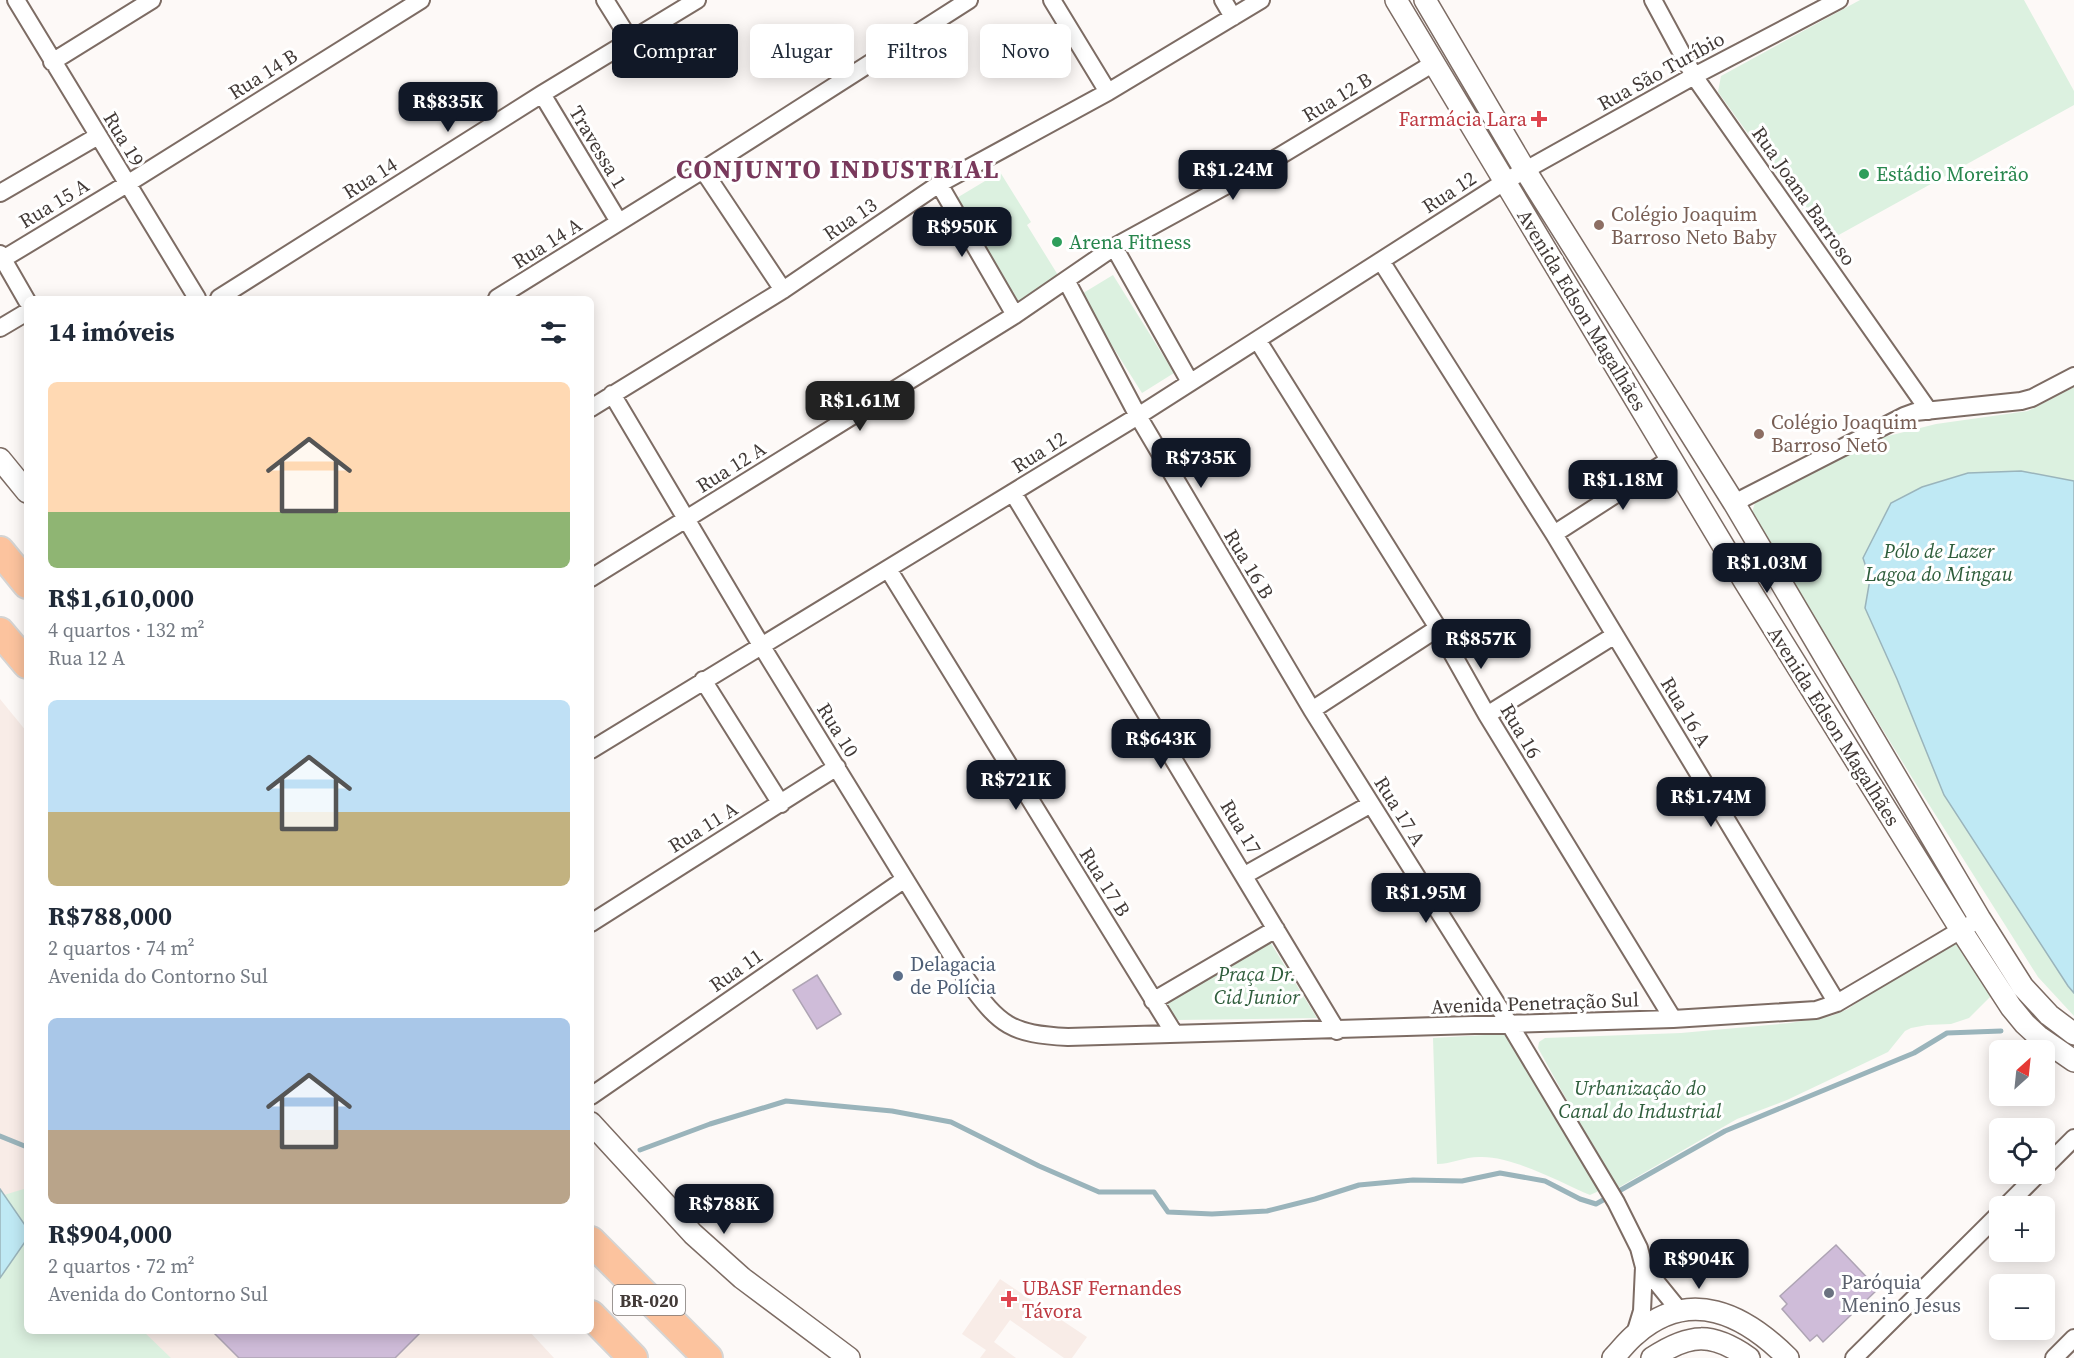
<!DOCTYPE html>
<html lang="pt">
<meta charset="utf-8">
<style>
:root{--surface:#fff;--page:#f6f6f7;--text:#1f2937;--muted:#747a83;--accent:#111827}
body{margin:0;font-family:"Source Serif 4",serif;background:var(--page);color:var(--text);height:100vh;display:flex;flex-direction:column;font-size:22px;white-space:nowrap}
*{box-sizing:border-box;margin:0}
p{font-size:20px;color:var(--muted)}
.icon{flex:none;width:33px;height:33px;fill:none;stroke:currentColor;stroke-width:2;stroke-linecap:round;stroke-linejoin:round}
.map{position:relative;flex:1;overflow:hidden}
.sheet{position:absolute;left:24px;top:296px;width:570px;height:1038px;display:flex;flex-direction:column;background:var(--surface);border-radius:9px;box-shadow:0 3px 15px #0003}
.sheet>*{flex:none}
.hud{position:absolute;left:612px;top:24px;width:570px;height:54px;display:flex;gap:12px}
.needle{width:39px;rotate:27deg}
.tools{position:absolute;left:1989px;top:1040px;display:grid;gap:12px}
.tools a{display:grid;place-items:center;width:66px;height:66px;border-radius:9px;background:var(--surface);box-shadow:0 3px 15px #0003;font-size:30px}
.price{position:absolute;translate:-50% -51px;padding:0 14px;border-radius:12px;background:var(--accent);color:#fff;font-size:20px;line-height:39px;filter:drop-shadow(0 2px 3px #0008)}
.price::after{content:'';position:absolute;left:50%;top:36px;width:18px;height:14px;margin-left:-9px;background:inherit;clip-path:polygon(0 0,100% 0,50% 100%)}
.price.on{background:#222;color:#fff}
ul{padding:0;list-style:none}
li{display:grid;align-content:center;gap:12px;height:318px;padding:0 24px}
li span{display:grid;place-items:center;height:186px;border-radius:9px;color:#555}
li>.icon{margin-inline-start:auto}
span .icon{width:108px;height:108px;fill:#fffc;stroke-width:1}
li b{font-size:26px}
h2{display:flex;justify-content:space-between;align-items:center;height:72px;padding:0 24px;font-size:26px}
.tag{padding:0 21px;border-radius:9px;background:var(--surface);box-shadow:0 3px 15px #0003;font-size:21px;line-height:54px}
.tag.on{background:var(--accent);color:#fff}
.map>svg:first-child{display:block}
</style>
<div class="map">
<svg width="2074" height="1358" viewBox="0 0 2074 1358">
<rect width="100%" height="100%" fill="#fdf9f7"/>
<path fill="#f8ece7" d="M 0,699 L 27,732 L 27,1330 L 529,1331 L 554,1358 L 0,1358 Z
M 1000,1279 L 1087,1337 L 1072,1358 L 1064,1358 L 1010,1320 L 994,1342 L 1016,1358 L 980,1358 L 986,1350 L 962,1334 Z"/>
<path fill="#dcf1e0" d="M 1860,0 L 2024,0 L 2074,91 L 2074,105 L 1826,242 L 1718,92 L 1721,76 Z
M 1000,172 L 1031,222 L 1027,225 L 1061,280 L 1019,305 L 955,199 Z
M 1113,275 L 1174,373 L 1142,393 L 1080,295 Z
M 2074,387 L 2074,1016 L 2038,977 L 1916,784 L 1751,515 L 1755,503 L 1880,438 L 1936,424 L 2028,411 Z
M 1269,940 L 1317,1018 L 1176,1020 L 1167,1003 Z
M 1953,944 L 1958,944 L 1993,994 L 1969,1018 L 1951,1024 L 1927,1025 L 1911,1028 L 1905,1031 L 1888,1052 L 1787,1100 L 1737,1119 L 1616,1189 L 1538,1048 L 1539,1042 L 1545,1038 L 1681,1033 L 1790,1023 L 1831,1016 L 1848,1009 L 1877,988 Z
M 1502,1034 L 1509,1037 L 1601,1190 L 1590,1195 C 1560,1182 1514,1157 1482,1157 C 1466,1156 1452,1164 1437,1164 L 1433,1038 Z
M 27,1188 L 27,1228 L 4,1195 Z
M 27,1239 L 27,1330 L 143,1331 L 171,1358 L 0,1358 L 0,1278 Z"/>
<path fill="#bfe9f4" stroke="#9ab4bb" stroke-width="1.5" d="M 2021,471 L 2074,481 L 2074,993 L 2068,986 L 1944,795 L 1897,679 L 1865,608 L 1870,579 L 1863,558 L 1891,503 L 1922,487 L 1968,473 Z
M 0,1189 L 27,1228 L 27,1239 L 0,1278 Z"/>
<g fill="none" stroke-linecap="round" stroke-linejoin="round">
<path stroke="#9ab4bb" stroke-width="5" d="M 0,1136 L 27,1147
M 640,1150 L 710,1124 L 786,1101 L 892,1111 L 951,1122 L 1039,1166 L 1099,1192 L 1154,1192 L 1168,1212 L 1212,1214 L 1267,1211 L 1315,1199 L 1359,1185 L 1413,1180 L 1462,1181 L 1500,1173 L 1545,1181 L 1580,1199 L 1596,1204 L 1725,1131 L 1914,1053 L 1947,1033 L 2001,1031"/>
</g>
<path fill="#cfbcd9" stroke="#aea4b4" stroke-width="1.5" d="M 817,975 L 841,1014 L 817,1029 L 793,990 Z
M 1836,1245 L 1878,1289 L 1823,1342 L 1817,1335 L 1810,1341 L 1782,1309 L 1787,1304 L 1780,1296 Z
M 211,1330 L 423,1330 L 395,1358 L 239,1358 Z"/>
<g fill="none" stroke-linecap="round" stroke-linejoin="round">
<defs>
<path id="minor" d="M 16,0 L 197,298
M 605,0 L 630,40
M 1052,0 L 1108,92
M 1223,0 L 1233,17
M 1653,0 L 1694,76 L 1929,411
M 52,62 L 152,0
M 542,94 L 619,222
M 703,170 L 783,290
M 939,184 L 1015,315
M 0,193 L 98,136
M 1114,247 L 1190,382
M 0,254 L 27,301
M 3,259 L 127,184 L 421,0
M 1381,261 L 1554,534 L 1837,1003
M 1066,280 L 1138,416 L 1312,710 L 1510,1025 L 1616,1202 L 1639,1248 L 1644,1267 L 1642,1311 L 1635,1334
M 219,298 L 542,94 L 697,0
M 497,298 L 703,170 L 969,0
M 0,328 L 27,312
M 1258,341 L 1438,628 L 1487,715 L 1673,1019
M 612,394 L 761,645 L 967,980 C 1000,1026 1011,1034 1068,1037 L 1673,1019 L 1816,1010 L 1837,1003 L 1971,924
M 591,408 L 783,290 L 939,184 L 1108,92 L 1261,0
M 1013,493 L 1337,1031
M 1734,503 L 1904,416 L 1915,412 L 2021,401 L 2032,398 L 2074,376
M 1554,534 L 1672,458
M 888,569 L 1174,1033
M 591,578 L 1015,315 L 1114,247 L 1278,157 L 1434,63
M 703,680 L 781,804
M 1312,710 L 1438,628
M 1487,715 L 1615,635
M 591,750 L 1138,416 L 1504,182 L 1694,76 L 1839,0
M 1245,875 L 1371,804
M 591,923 L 837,767
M 1153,1001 L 1276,929
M 591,1096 L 905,879
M 2044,1168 L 2074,1138
M 2006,1206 L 2039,1173
M 1644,1267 L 1679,1310
M 1854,1358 L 2000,1213
M 2054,1358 L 2074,1338"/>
<path id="tertiary" d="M 1396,0 L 1745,582 L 1961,930 L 2011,1007 L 2025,1024 L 2038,1036 L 2074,1061
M 1425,0 L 1525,170 L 1734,503 L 1980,919 L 2023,987 L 2049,1015 L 2074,1034
M 0,459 L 27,492
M 591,1123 L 693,1234 L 742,1278 L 849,1358
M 1613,1358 C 1621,1350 1627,1341 1636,1334 C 1690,1287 1744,1314 1788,1358
M 1652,1358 C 1690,1333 1712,1332 1749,1358"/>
<path id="trunk" d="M 0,551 L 27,584
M 0,632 L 27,664
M 591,1241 L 708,1358
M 591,1315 L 633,1358"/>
</defs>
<use href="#minor" stroke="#7d6c64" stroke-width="20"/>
<use href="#tertiary" stroke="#7d6c64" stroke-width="24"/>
<use href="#trunk" stroke="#d5d4d3" stroke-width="32"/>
<use href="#minor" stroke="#fff" stroke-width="16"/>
<use href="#tertiary" stroke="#fff" stroke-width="21"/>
<use href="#trunk" stroke="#fcc39e" stroke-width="28"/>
</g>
<g fill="#e0444e" stroke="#fff" stroke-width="2">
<path d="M1536 110h6v6h6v6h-6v6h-6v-6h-6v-6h6z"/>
<path d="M1006 1290h6v6h6v6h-6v6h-6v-6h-6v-6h6z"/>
</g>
<g fill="#2e9e5b" stroke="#fff" stroke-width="2">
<circle cx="1864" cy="174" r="6"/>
<circle cx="1057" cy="242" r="6"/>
</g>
<g fill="#8d6e63" stroke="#fff" stroke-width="2">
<circle cx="1599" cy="225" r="6"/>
<circle cx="1759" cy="434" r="6"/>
</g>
<circle fill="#5c6f8a" stroke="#fff" stroke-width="2" cx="898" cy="976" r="6"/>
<circle fill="#6b7280" stroke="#fff" stroke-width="2" cx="1829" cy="1293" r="6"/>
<g text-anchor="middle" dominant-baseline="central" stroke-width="6" stroke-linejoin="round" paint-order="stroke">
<rect fill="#fff" stroke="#7b7573" stroke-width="1.5" x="613" y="1285" width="72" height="30" rx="4.5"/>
<g font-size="18" font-weight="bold" fill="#423a37">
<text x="649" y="1300">BR-020</text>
</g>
<g font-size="20" fill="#423a37" stroke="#fff">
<text transform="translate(1661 71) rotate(-29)">Rua São Turíbio</text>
<text transform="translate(263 74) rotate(-32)">Rua 14 B</text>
<text transform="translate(1337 97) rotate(-31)">Rua 12 B</text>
<text transform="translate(124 139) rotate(59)">Rua 19</text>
<text transform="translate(598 147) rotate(59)">Travessa 1</text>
<text transform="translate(370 178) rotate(-32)">Rua 14</text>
<text transform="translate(1449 192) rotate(-33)">Rua 12</text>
<text transform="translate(1804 196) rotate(55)">Rua Joana Barroso</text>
<text transform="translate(54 203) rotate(-31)">Rua 15 A</text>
<text transform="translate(850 219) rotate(-34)">Rua 13</text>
<text transform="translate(547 243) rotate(-32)">Rua 14 A</text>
<text transform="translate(1582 310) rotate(59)">Avenida Edson Magalhães</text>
<text transform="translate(1039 452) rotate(-32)">Rua 12</text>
<text transform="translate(731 467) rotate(-32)">Rua 12 A</text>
<text transform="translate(1249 564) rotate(59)">Rua 16 B</text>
<text transform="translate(1686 712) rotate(59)">Rua 16 A</text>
<text transform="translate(1834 726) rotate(58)">Avenida Edson Magalhães</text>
<text transform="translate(838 730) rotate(58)">Rua 10</text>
<text transform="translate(1521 731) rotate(59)">Rua 16</text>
<text transform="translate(1400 811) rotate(58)">Rua 17 A</text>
<text transform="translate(703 827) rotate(-32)">Rua 11 A</text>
<text transform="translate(1241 827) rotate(59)">Rua 17</text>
<text transform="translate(1105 882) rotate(58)">Rua 17 B</text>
<text transform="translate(736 970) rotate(-35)">Rua 11</text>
<text transform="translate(1535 1003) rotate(-2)">Avenida Penetração Sul</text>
</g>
<g font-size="20" fill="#be3a42" stroke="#fff" text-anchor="end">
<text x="1527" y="119">Farmácia Lara</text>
<text x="1022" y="1288" text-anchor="start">UBASF Fernandes<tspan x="1022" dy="23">Távora</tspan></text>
</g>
<g font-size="20" fill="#27864d" stroke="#fff" text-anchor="start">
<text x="1876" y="174">Estádio Moreirão</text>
<text x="1069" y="242">Arena Fitness</text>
</g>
<g font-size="20" fill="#785e54" stroke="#fff" text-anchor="start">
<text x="1611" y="214">Colégio Joaquim<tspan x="1611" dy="23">Barroso Neto Baby</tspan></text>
<text x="1771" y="422">Colégio Joaquim<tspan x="1771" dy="23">Barroso Neto</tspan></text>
</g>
<g font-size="20" font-style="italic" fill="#2e5d3b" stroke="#fff">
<text x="1939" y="551">Pólo de Lazer<tspan x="1939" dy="23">Lagoa do Mingau</tspan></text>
<text x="1257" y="974">Praça Dr.<tspan x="1257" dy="23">Cid Junior</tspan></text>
<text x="1640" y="1088">Urbanização do<tspan x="1640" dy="23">Canal do Industrial</tspan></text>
</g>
<g font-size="20" fill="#4e5e75" stroke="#fff" text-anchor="start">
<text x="910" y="964">Delagacia<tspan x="910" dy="23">de Polícia</tspan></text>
</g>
<g font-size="20" fill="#5b616d" stroke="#fff" text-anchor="start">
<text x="1841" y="1282">Paróquia<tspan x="1841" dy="23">Menino Jesus</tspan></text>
</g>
<g font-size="26" font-weight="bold" letter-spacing="1.5" fill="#79395c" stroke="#fff">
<text x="838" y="169">CONJUNTO INDUSTRIAL</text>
</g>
</g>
</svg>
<div class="tools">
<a><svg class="needle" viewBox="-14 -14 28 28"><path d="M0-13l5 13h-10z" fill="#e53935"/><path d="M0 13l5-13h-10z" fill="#747a83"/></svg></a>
<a><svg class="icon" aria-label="locate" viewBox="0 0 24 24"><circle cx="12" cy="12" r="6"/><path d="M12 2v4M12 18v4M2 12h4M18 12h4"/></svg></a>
<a>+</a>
<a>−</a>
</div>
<b class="price" style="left:448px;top:133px">R$835K</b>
<b class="price" style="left:1233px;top:201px">R$1.24M</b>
<b class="price" style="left:962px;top:258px">R$950K</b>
<b class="price on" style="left:860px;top:432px">R$1.61M</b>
<b class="price" style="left:1201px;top:489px">R$735K</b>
<b class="price" style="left:1623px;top:511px">R$1.18M</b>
<b class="price" style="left:1767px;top:594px">R$1.03M</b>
<b class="price" style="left:1481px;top:670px">R$857K</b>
<b class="price" style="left:1161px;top:770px">R$643K</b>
<b class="price" style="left:1016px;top:811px">R$721K</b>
<b class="price" style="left:1711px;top:828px">R$1.74M</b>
<b class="price" style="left:1426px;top:924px">R$1.95M</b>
<b class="price" style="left:724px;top:1235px">R$788K</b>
<b class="price" style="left:1699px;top:1290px">R$904K</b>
<div class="hud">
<a class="tag on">Comprar</a>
<a class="tag">Alugar</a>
<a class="tag">Filtros</a>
<a class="tag">Novo</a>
</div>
<section class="sheet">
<h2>14 imóveis<svg class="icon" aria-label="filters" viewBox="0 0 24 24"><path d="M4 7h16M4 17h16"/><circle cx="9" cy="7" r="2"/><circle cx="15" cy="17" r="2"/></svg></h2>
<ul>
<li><span style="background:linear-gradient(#ffd9b3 70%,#8fb573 0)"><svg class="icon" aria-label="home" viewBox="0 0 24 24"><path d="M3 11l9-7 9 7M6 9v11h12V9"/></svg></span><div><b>R$1,610,000</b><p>4 quartos · 132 m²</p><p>Rua 12 A</p></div></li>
<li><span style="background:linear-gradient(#bfe0f5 60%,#c2b280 0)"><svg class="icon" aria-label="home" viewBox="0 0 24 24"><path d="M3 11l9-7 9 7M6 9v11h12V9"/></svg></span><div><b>R$788,000</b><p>2 quartos · 74 m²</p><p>Avenida do Contorno Sul</p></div></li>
<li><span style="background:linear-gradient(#a9c7e8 60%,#b9a48a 0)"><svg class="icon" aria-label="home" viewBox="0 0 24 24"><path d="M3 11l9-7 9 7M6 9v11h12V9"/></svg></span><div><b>R$904,000</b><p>2 quartos · 72 m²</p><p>Avenida do Contorno Sul</p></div></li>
</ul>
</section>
</div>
